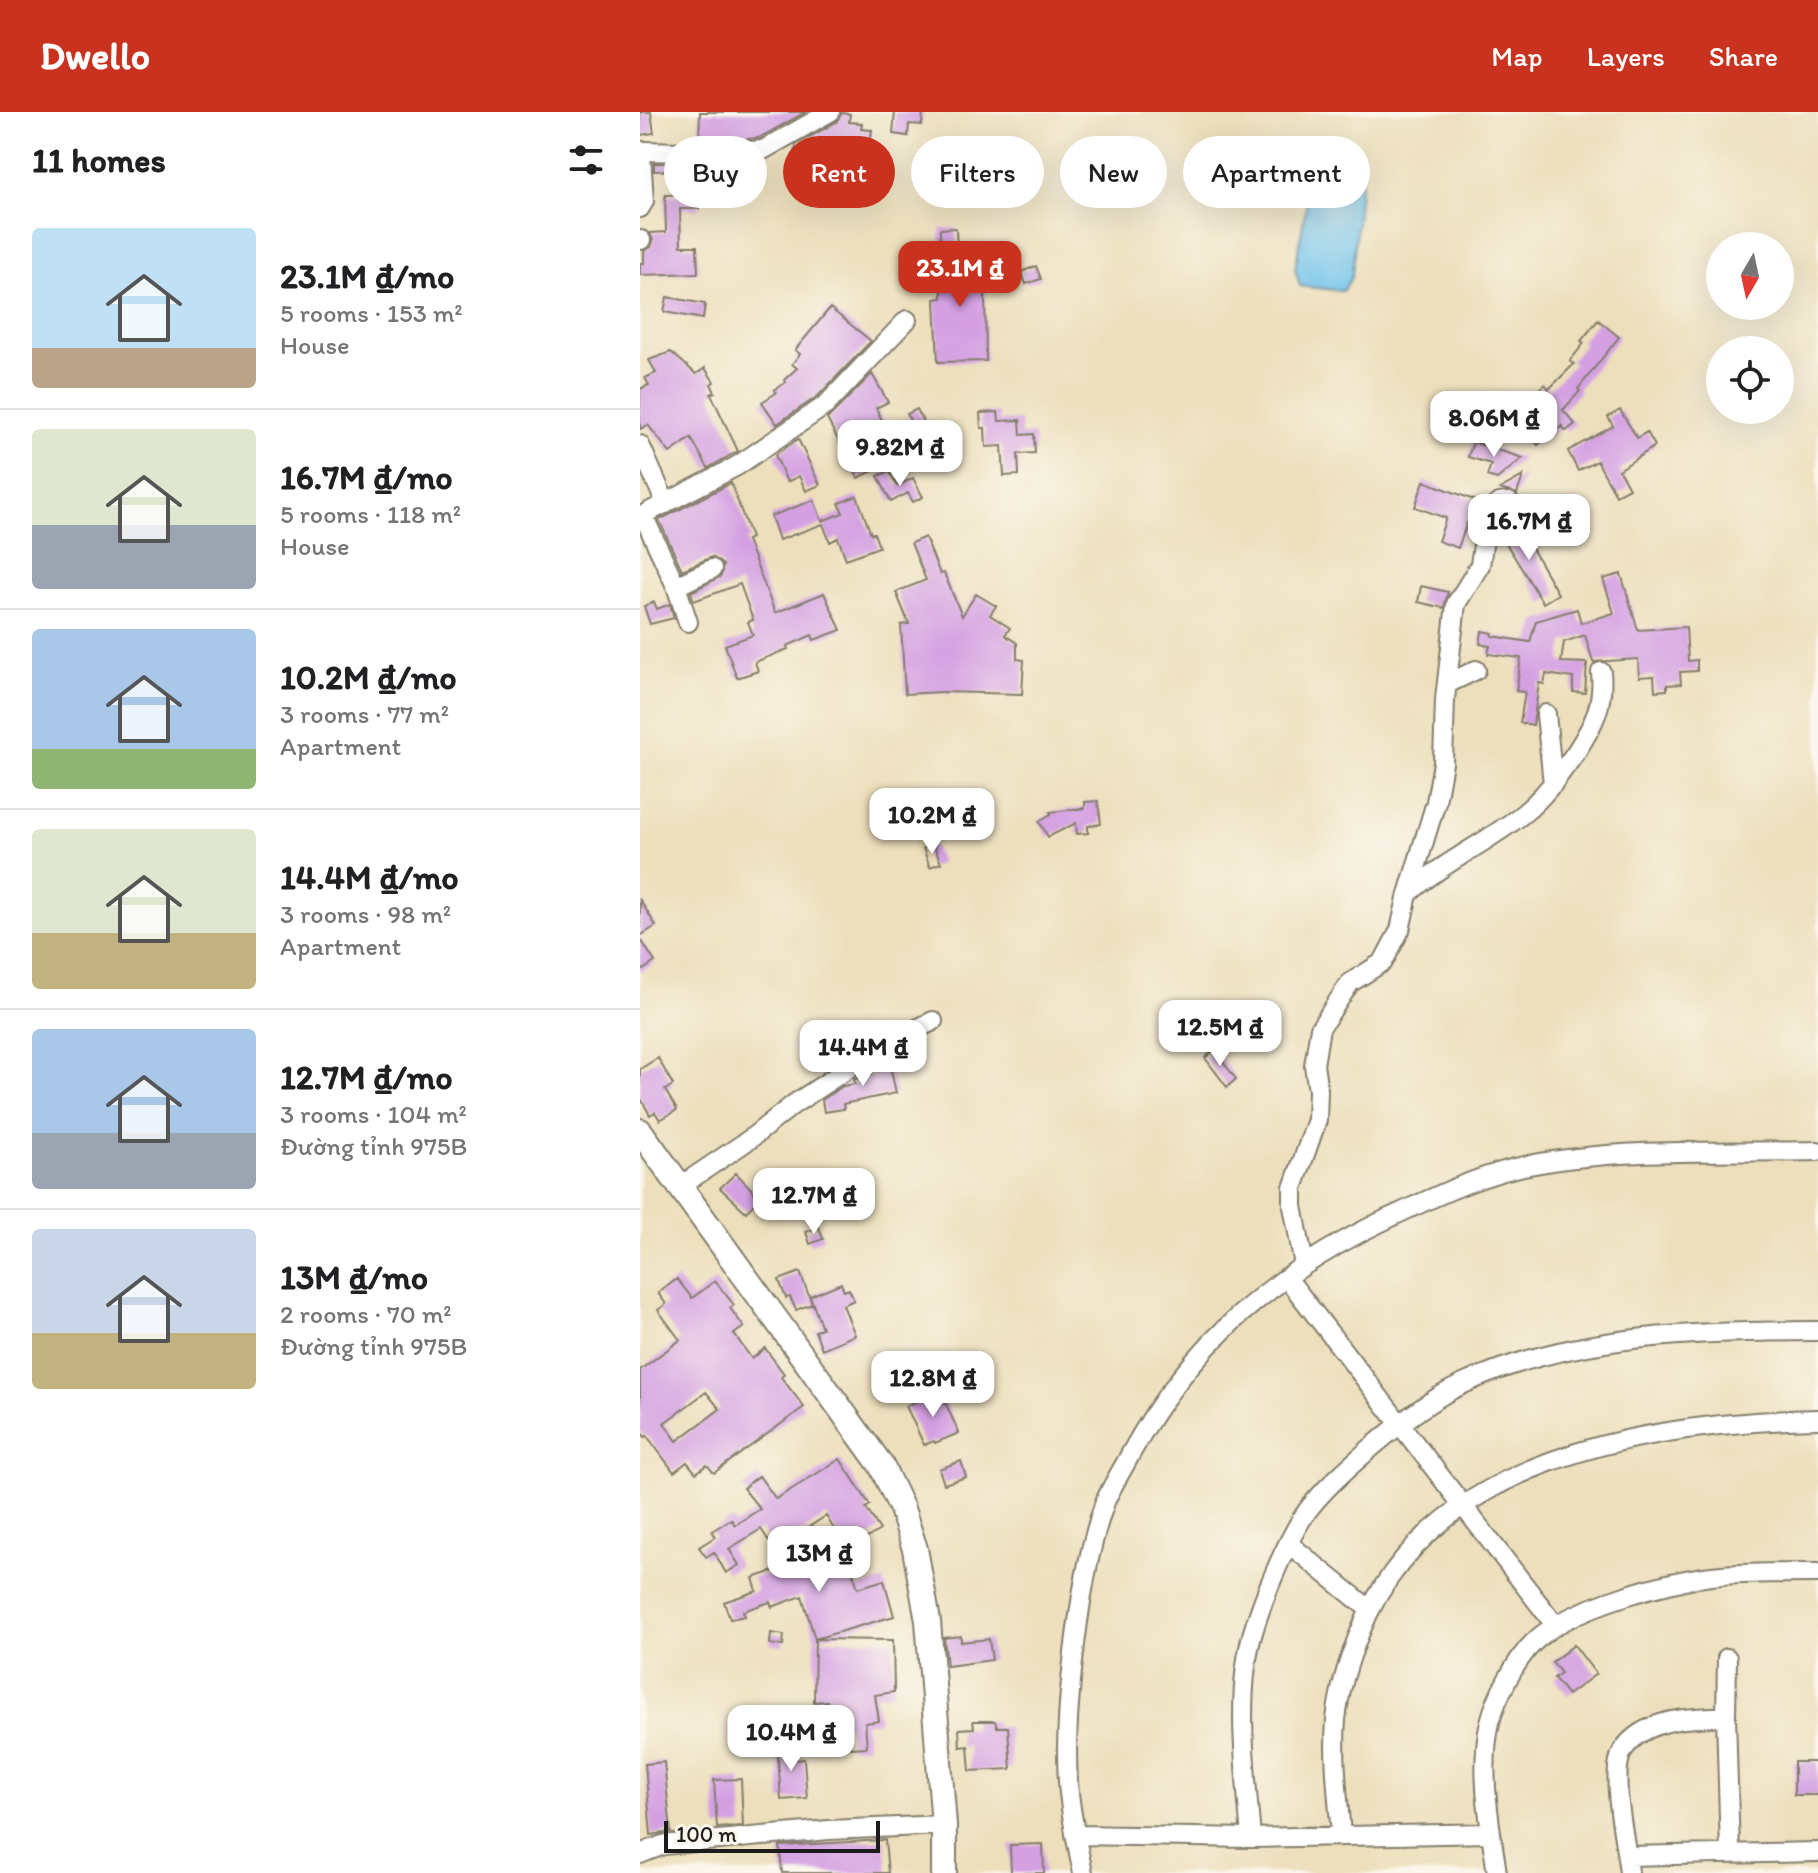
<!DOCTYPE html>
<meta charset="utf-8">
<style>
:root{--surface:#fff;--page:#f6f6f6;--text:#202124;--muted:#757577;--line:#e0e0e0;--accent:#c8321e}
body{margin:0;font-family:Itim,sans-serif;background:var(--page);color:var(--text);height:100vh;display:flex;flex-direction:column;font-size:30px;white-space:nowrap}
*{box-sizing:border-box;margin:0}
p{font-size:26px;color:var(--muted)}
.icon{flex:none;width:44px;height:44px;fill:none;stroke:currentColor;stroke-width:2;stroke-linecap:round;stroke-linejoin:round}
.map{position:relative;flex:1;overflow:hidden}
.panel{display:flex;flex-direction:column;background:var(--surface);width:640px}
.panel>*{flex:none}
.banner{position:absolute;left:24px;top:24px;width:760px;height:72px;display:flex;gap:16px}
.needle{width:52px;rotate:189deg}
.controls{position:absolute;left:1066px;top:120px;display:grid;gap:16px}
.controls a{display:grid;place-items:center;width:88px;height:88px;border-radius:50%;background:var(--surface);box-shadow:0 8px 32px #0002;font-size:40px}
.scale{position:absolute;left:24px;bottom:20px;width:216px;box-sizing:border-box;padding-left:8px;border:4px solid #1c1c1c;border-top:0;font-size:22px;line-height:28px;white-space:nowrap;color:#1c1c1c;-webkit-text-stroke:6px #fbf7ec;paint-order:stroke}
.price{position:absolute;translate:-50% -68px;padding:0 18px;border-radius:16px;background:#fff;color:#222;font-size:26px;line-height:52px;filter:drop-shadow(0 2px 4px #0008)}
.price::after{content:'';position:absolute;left:50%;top:48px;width:24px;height:18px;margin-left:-12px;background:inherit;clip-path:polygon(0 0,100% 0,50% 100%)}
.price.active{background:var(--accent);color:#fff}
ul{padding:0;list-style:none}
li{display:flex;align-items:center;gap:24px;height:200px;padding:0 32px}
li+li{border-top:2px solid var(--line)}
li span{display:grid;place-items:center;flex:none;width:224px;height:160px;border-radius:8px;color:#555}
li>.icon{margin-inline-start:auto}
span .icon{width:96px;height:96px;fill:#fffc;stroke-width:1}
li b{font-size:34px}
h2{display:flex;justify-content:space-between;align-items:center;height:96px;padding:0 32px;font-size:34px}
.pill{padding:0 28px;border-radius:36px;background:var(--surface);box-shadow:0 8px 32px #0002;font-size:28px;line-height:72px}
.pill.active{background:var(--accent);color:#fff}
header{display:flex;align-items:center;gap:48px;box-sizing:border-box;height:112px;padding:0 40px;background:var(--accent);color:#fff}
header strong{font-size:38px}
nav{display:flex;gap:44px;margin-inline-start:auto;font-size:28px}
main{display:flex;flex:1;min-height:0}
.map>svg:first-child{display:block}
</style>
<header>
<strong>Dwello</strong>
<nav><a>Map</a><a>Layers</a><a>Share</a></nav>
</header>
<main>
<section class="panel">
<h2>11 homes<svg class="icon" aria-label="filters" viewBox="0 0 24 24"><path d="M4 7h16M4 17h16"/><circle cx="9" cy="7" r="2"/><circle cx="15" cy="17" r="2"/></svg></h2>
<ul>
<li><span style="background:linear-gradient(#bfe0f5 75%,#b9a48a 0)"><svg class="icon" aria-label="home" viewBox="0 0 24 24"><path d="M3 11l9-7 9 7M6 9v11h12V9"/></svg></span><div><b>23.1M ₫/mo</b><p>5 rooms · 153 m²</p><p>House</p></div></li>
<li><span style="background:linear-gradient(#dfe7d0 60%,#9aa5b1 0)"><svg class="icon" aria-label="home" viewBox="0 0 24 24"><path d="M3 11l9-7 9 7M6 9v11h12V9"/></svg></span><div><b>16.7M ₫/mo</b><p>5 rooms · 118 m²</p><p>House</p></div></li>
<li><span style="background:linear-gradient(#a9c7e8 75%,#8fb573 0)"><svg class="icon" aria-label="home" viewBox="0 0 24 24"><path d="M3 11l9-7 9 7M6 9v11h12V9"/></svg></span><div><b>10.2M ₫/mo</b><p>3 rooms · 77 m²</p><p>Apartment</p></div></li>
<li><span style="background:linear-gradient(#dfe7d0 65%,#c2b280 0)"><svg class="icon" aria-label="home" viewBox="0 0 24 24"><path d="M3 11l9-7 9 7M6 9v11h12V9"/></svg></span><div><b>14.4M ₫/mo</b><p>3 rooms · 98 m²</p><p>Apartment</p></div></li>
<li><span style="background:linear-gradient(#a9c7e8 65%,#9aa5b1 0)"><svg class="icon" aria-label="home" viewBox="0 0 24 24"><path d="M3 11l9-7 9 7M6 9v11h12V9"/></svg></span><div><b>12.7M ₫/mo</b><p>3 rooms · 104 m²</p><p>Đường tỉnh 975B</p></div></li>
<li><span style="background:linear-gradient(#c9d6e8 65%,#c2b280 0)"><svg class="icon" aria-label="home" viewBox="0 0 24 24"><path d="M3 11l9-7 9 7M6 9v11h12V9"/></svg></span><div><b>13M ₫/mo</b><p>2 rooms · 70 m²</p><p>Đường tỉnh 975B</p></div></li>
</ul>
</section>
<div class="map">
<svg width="1178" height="1761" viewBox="0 0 1178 1761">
<rect width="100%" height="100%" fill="#fbf7ec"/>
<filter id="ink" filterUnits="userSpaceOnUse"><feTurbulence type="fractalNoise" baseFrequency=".0125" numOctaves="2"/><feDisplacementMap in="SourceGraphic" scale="16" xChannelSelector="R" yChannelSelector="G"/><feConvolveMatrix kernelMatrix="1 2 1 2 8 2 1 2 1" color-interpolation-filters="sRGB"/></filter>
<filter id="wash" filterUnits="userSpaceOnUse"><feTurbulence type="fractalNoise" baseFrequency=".006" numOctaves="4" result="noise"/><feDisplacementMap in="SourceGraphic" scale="32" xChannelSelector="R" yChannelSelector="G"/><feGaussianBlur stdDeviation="1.8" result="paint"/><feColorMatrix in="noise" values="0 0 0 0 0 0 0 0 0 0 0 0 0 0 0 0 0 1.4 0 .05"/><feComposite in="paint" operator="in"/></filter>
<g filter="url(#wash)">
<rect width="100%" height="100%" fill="#eddfbc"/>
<path fill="#70c2eb" stroke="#466f84" stroke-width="2" d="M 683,51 L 713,55 L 721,64 L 712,164 L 703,179 L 660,174 L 655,157 L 672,59 Z"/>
<g id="blocks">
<path fill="#d4a0e2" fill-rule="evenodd" d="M 0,0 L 11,0 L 14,21 L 0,23 Z
M 60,0 L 166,0 L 119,26 L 83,29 L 59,28 Z
M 255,0 L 283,0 L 282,13 L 269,12 L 268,24 L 253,22 Z
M 202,1 L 210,2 L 209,10 L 222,11 L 221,17 L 232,18 L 226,60 L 202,57 L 200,66 L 183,63 L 183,60 L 175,55 L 163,53 L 165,41 L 155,39 L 156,33 L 196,10 Z
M 14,51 L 78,53 L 78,76 L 65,77 L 64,57 L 14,59 Z
M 59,82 L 59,97 L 40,97 L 41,134 L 57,134 L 58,161 L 0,163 L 0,151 L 4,151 L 4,139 L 11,135 L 13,129 L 10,121 L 26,120 L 25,83 Z
M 316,116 L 318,167 L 352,167 L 352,178 L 345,179 L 346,249 L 298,250 L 295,187 L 302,186 L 300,117 Z
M 396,154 L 401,167 L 386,172 L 381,160 Z
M 27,185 L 65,192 L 63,207 L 24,200 Z
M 190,196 L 231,229 L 178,284 L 137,312 L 122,290 L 136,281 L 134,278 L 146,270 L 144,268 L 157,256 L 152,252 L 160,242 L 155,238 Z
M 958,208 L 979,225 L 938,277 L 940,279 L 923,298 L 935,312 L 926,319 L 922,314 L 898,333 L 878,309 L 875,311 L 859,293 L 873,282 L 881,292 L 905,272 L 909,277 L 934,252 L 930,249 L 944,231 L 941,229 Z
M 31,240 L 56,262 L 65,256 L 74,270 L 71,272 L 75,280 L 71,282 L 98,339 L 68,356 L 51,326 L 30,341 L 8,313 L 0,317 L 0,277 L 9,273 L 5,266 L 16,261 L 9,248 Z
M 232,262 L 248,290 L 236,296 L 248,321 L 220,335 L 233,359 L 218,366 L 187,307 Z
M 277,297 L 286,315 L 276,321 L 267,302 Z
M 980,298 L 997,326 L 1007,320 L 1015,334 L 979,358 L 989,376 L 976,383 L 957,349 L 938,359 L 928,339 L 973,314 L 968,305 Z
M 358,300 L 359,309 L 380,308 L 381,323 L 394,322 L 395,341 L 378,342 L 379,363 L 364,364 L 362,334 L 346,335 L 345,316 L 341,316 L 340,301 Z
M 158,327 L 180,373 L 166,379 L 159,364 L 147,370 L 135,343 Z
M 833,330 L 883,346 L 857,367 L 847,364 L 851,352 L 828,345 Z
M 249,359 L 257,374 L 273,366 L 283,385 L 273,390 L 268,381 L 251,390 L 238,364 Z
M 883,364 L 877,382 L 860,377 Z
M 784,369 L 842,391 L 834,413 L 827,411 L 818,436 L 798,429 L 806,406 L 775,395 Z
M 91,371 L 111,426 L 107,428 L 135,501 L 184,481 L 201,518 L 174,528 L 172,523 L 147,534 L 148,537 L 115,550 L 118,559 L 97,566 L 85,533 L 113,523 L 108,510 L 113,508 L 100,472 L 54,489 L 51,480 L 81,464 L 83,453 L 72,445 L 42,458 L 19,408 Z
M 217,384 L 231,422 L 234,421 L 239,435 L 206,447 L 198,426 L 190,430 L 183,412 L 139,428 L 131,404 L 174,388 L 182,409 L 203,401 L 199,391 Z
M 877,410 L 918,482 L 903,491 L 859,420 Z
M 285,425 L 300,462 L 304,461 L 322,504 L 336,482 L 356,494 L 350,503 L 370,516 L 365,523 L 377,531 L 377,547 L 384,548 L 382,582 L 302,580 L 265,582 L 261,513 L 269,512 L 256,480 L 286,468 L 271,431 Z
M 981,462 L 998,518 L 1046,515 L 1048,549 L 1057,548 L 1057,559 L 1040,560 L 1041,572 L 1027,573 L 1027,578 L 1015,579 L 1014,564 L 999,565 L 998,547 L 953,550 L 945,523 L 924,530 L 921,550 L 947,551 L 945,581 L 933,580 L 933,566 L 906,562 L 904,572 L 899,571 L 893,613 L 880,611 L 885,580 L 876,579 L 881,546 L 848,542 L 850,534 L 840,532 L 842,519 L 853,521 L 852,524 L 890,530 L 896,509 L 937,497 L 941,511 L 974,501 L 963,467 Z
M 781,474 L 808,480 L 804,496 L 778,490 Z
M 14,490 L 17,497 L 30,492 L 34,506 L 10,512 L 4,494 Z
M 458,689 L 461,712 L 448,714 L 448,721 L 437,722 L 436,711 L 408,725 L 399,709 L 411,702 L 410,700 L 445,696 L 445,690 Z
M 293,732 L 301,751 L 290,755 L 283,736 Z
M 0,788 L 16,814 L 0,824 Z
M 0,826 L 15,850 L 0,860 Z
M 574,938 L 596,967 L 587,975 L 565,946 Z
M 248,945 L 256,981 L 203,992 L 204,997 L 184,1000 L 182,988 L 203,974 L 215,972 L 214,967 L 232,963 L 230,956 Z
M 18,946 L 33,973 L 25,978 L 37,998 L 20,1008 L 15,1000 L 10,1003 L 0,985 L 0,957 Z
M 96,1061 L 120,1086 L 106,1100 L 80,1076 Z
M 179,1115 L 183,1127 L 170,1132 L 166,1120 Z
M 160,1160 L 172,1192 L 156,1198 L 150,1185 L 146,1186 L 139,1168 Z
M 37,1167 L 52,1186 L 75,1169 L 94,1193 L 90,1196 L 104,1215 L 94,1222 L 112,1247 L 125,1236 L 144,1262 L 141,1265 L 164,1295 L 74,1361 L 67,1353 L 56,1361 L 47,1350 L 34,1360 L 7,1324 L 5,1325 L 0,1319 L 0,1258 L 40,1228 L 18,1198 L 26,1192 L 18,1181 ZM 66,1280 L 80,1297 L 37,1329 L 24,1311 Z
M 201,1171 L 204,1179 L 209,1177 L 214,1188 L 203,1193 L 215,1223 L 182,1237 L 175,1219 L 182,1216 L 170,1184 Z
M 300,1279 L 319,1321 L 295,1331 L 294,1329 L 284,1333 L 266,1294 Z
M 200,1347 L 230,1393 L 226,1396 L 240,1418 L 207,1438 L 186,1404 L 134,1437 L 121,1417 L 89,1437 L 99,1453 L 86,1461 L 74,1440 L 66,1445 L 59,1435 L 75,1425 L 72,1419 L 91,1407 L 95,1413 L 120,1397 L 103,1376 L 119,1364 L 136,1387 Z
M 321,1349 L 326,1365 L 304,1372 L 299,1357 Z
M 177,1436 L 182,1450 L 207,1443 L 218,1476 L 244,1468 L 254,1504 L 175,1527 L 162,1484 L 132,1495 L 130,1490 L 103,1499 L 105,1504 L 90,1507 L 84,1490 L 117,1479 L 113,1466 L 146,1455 L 140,1447 Z
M 131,1521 L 144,1523 L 143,1534 L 130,1532 Z
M 321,1524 L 321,1530 L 349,1527 L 352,1548 L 307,1554 L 304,1526 Z
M 175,1527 L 253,1528 L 254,1580 L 235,1583 L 239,1609 L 225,1611 L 227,1635 L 210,1636 L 208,1613 L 191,1615 L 187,1589 L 174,1590 Z
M 934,1533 L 956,1562 L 928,1583 L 914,1566 L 921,1561 L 912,1550 Z
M 333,1609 L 355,1609 L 357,1615 L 368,1615 L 371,1657 L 330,1659 L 328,1634 L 320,1635 L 319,1617 L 334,1616 Z
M 152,1628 L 154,1648 L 164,1647 L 167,1686 L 141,1688 L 137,1629 Z
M 24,1650 L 31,1720 L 11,1723 L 5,1652 Z
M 1154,1650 L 1178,1650 L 1178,1683 L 1154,1683 Z
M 101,1667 L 103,1714 L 77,1716 L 74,1668 Z
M 245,1728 L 248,1761 L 142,1761 L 140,1734 Z
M 403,1732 L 404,1761 L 371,1761 L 370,1733 Z"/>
</g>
</g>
<g filter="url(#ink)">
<use href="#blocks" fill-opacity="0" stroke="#847e6c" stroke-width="2"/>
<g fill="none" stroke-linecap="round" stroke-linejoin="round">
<defs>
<path id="minor" d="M 0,96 L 4,89 L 1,43 L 4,39 L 83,41 L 123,38 L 190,0
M 0,128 L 1,128
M 0,333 L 26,392
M 36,474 L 72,457
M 48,510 L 36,474 L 3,403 L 97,354 L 186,293 L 267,208
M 807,572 L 836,558
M 906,602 L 913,672
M 768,782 C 803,750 847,731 884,701 C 905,684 920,662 936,640 C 954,612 964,593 961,560
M 39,1075 L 110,1027 L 154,992 L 244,933 L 293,909
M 664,1153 L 653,1094 L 653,1076 L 677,1008 L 678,978 L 674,953 L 680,916 L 710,871 L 743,850 L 760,818 L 768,782 L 796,690 L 803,651 L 805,587 L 816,492 L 840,453 L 845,421 L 853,396 L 859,391 L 869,390
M 647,1166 L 916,1514
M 649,1432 L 729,1497
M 1087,1546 L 1086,1604 L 1090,1740
M 435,1723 L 611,1726 L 851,1721
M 701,1723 C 698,1685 693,1646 696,1608 C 699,1578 709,1547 720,1520 C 791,1343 1011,1311 1178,1307
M 611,1726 C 606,1664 595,1580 613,1520 C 623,1486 649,1421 671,1394 C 689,1372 710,1354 732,1335 C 759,1312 789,1288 821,1273 C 932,1221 1058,1220 1178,1219
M 0,1742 L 23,1733 L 189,1718 L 304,1713
M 987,1744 L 1178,1740
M 443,1761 C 437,1731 430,1700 428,1670 C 425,1627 429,1583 434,1541 C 440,1490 448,1438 465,1390 C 472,1373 483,1357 491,1341 C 551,1231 638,1158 751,1105 C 794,1085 841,1062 889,1053 C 983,1035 1083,1041 1178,1039
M 857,1761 C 850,1713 839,1658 850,1610 C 856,1586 876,1547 894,1530 C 929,1495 1032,1467 1081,1463 C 1113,1461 1146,1461 1178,1461
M 989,1761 C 986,1731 973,1678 979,1649 C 983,1629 1005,1616 1024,1611 C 1043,1605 1066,1606 1086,1604"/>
<path id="secondary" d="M 0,1019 L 241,1353 L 262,1397 L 275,1437 L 288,1509 L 304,1713 L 304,1761"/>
</defs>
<use href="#minor" stroke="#847e6c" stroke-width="22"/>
<use href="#secondary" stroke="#847e6c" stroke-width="28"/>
<use href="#minor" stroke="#fff" stroke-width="18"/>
<use href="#secondary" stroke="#fff" stroke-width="24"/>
</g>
</g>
</svg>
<div class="controls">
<a><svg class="needle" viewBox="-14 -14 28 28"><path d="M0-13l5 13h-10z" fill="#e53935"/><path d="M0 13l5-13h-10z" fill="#757577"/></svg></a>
<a><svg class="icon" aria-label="locate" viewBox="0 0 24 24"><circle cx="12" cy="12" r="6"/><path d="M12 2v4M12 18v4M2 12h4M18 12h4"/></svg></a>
</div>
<div class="scale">100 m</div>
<b class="price active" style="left:320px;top:197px">23.1M ₫</b>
<b class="price" style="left:854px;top:347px">8.06M ₫</b>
<b class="price" style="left:260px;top:376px">9.82M ₫</b>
<b class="price" style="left:889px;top:450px">16.7M ₫</b>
<b class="price" style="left:292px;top:744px">10.2M ₫</b>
<b class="price" style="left:580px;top:956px">12.5M ₫</b>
<b class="price" style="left:223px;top:976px">14.4M ₫</b>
<b class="price" style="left:174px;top:1124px">12.7M ₫</b>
<b class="price" style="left:293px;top:1307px">12.8M ₫</b>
<b class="price" style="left:179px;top:1482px">13M ₫</b>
<b class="price" style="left:151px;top:1661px">10.4M ₫</b>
<div class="banner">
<a class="pill">Buy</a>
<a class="pill active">Rent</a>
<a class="pill">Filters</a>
<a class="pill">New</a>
<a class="pill">Apartment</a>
</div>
</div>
</main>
